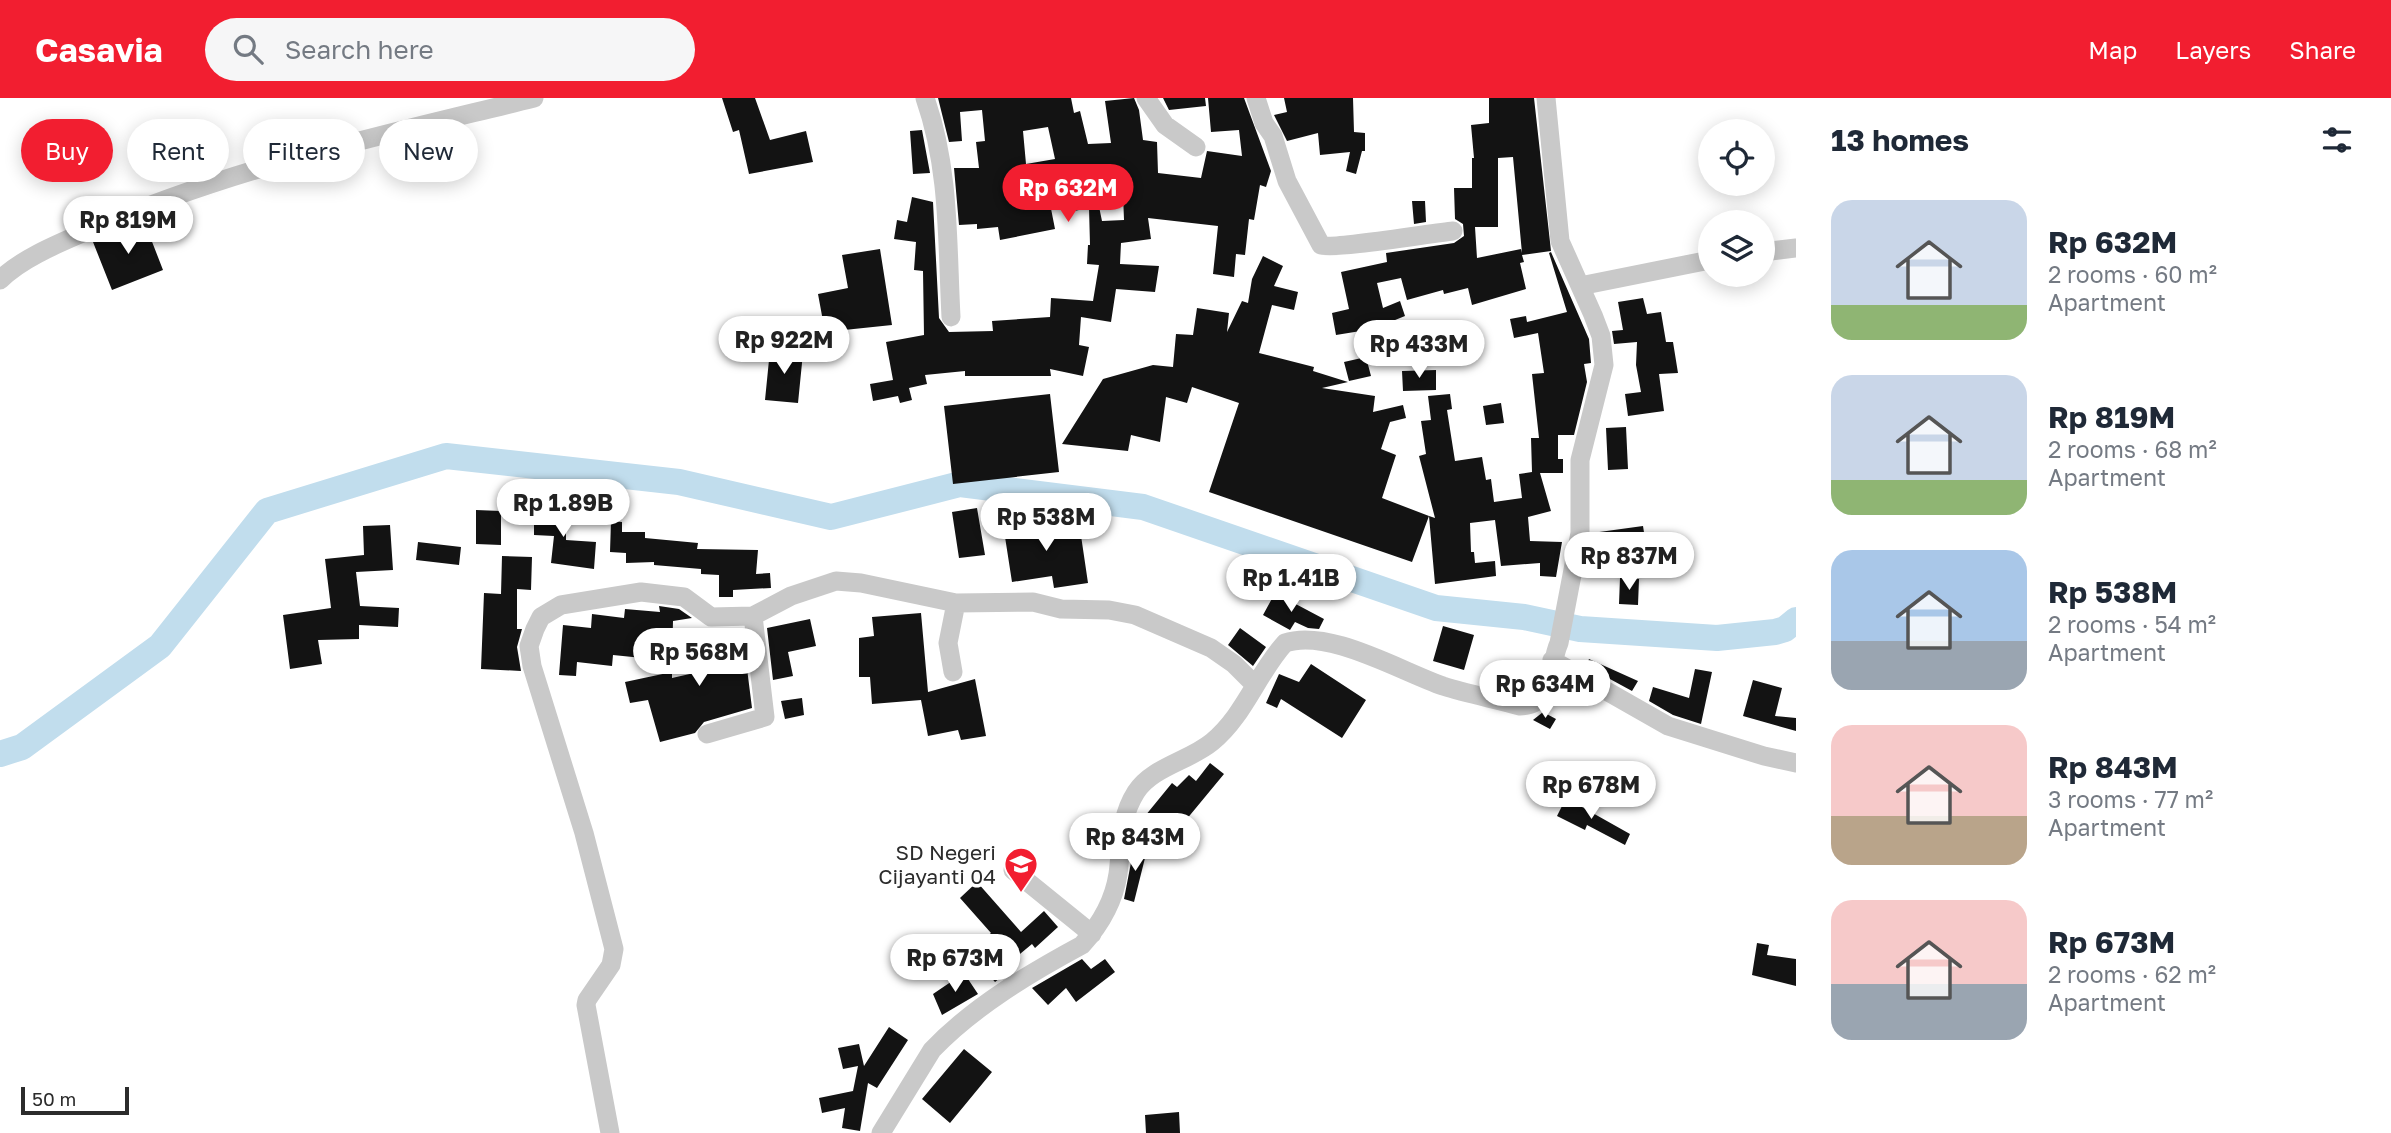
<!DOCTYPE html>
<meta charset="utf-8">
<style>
:root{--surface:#fff;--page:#f6f6f7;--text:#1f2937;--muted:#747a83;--accent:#f21e30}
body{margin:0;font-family:"Golos Text",sans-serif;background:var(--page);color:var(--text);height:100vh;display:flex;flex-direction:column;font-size:26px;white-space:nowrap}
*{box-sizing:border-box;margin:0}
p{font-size:23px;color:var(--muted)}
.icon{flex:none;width:38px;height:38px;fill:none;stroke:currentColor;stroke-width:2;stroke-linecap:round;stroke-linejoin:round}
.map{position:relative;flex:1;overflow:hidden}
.side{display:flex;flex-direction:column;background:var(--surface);width:595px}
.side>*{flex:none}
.hud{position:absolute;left:21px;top:21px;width:665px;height:63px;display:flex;gap:14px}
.controls{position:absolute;left:1698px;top:21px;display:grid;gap:14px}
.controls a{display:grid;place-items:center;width:77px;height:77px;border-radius:50%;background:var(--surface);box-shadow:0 4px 18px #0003;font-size:35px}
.scale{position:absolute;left:21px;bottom:18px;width:108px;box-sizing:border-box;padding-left:7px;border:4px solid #2c2c2c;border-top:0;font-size:19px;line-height:24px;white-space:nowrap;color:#2c2c2c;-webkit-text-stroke:5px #fff;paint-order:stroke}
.price{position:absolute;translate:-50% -60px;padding:0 16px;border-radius:24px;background:#fff;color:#222;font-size:23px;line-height:46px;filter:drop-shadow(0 2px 4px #0008)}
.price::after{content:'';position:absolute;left:50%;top:42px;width:21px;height:16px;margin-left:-10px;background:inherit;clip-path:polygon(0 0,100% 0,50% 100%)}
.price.selected{background:var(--accent);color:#fff}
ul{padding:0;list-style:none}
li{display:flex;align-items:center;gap:21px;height:175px;padding:0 35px}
li span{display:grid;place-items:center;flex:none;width:196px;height:140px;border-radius:21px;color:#555}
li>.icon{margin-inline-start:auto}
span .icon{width:84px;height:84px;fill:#fffc;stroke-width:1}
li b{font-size:30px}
h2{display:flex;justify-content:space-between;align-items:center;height:84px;padding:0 35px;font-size:30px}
.tag{padding:0 24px;border-radius:32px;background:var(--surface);box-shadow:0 4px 18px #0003;font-size:24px;line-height:63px}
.tag.selected{background:var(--accent);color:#fff}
header{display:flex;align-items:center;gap:42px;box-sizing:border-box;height:98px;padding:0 35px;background:var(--accent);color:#fff}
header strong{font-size:33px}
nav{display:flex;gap:38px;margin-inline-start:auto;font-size:24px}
.search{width:490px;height:63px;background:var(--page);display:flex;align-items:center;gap:18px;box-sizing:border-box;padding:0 24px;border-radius:38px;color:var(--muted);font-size:26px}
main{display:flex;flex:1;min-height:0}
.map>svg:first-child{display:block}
</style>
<header>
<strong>Casavia</strong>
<div class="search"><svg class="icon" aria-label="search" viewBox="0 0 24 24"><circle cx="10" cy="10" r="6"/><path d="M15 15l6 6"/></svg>Search here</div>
<nav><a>Map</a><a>Layers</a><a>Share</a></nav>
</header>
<main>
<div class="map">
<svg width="1796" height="1035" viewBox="0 0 1796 1035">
<rect width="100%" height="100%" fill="#fff"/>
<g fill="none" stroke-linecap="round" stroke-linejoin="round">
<path stroke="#c1dded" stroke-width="26" d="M 0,656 L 22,649 L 160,548 L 267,413 L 446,358 L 679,384 L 831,419 L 960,386 L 1143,409 L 1436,510 L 1524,519 L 1580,531 L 1717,540 L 1775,534 L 1785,531 L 1796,522"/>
</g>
<path fill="#131313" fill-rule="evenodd" d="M 722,0 L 755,0 L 770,42 L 806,33 L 813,64 L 749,76 L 739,32 L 733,34 Z
M 938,0 L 1071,0 L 1074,15 L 1080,13 L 1088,46 L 1111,45 L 1105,3 L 1134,0 L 1139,12 L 1143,42 L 1157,44 L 1158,75 L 1201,80 L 1207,53 L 1242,58 L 1239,32 L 1211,34 L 1208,0 L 1244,0 L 1271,73 L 1266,89 L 1260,87 L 1254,122 L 1249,121 L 1245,157 L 1236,156 L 1234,179 L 1213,176 L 1218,128 L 1148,120 L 1151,141 L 1121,145 L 1120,166 L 1159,168 L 1155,194 L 1116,191 L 1111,224 L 1081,219 L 1079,247 L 1089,249 L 1083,278 L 1050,271 L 1051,278 L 965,278 L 965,273 L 925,277 L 927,286 L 909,290 L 912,302 L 900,305 L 898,298 L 873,303 L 870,286 L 893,282 L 886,244 L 924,237 L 923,173 L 914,172 L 916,144 L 894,141 L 897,122 L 907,124 L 912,99 L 933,104 L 939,220 L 949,234 L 993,233 L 992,223 L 1050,219 L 1051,200 L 1093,203 L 1099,167 L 1087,166 L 1088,147 L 1090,147 L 1089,110 L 1074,113 L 1066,71 L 1044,75 L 1055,131 L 1000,142 L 998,129 L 977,131 L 977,126 L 959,127 L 954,70 L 979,70 L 976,44 L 985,43 L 982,12 L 960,14 L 962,43 L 949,44 ZM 1048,29 L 1055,61 L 1026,66 L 1023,33 ZM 1091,70 L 1122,70 L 1124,122 L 1102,123 Z
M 1163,0 L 1205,0 L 1206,8 L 1169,12 Z
M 1284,0 L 1353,0 L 1354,34 L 1365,35 L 1365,53 L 1362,53 L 1356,76 L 1346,73 L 1350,54 L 1320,57 L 1318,35 L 1287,43 L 1274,17 L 1287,14 Z
M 1489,0 L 1534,0 L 1551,153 L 1522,157 L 1524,164 L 1520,165 L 1526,191 L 1472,207 L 1468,190 L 1444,196 L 1443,192 L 1407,202 L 1401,180 L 1377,185 L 1383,210 L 1400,203 L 1405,218 L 1373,231 L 1336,237 L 1332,215 L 1349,211 L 1341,174 L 1387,164 L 1386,155 L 1454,145 L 1464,138 L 1463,126 L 1455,121 L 1454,90 L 1472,90 L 1472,60 L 1474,60 L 1471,27 L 1489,25 ZM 1513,59 L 1522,155 L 1521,151 L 1477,160 L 1475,129 L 1498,129 L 1498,60 Z
M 922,32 L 930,75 L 913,76 L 910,33 Z
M 1412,103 L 1425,103 L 1426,124 L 1414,126 Z
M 144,123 L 163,172 L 112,192 L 93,144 Z
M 880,151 L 892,227 L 825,234 L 818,196 L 848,190 L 842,157 Z
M 1551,154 L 1589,241 L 1591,265 L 1584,266 L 1587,284 L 1574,337 L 1558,337 L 1558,361 L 1563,361 L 1563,375 L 1540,375 L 1551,413 L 1528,419 L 1530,443 L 1562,444 L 1556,479 L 1540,478 L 1540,465 L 1501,468 L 1495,422 L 1470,425 L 1471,454 L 1474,454 L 1475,465 L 1495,463 L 1496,478 L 1435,486 L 1429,418 L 1435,420 L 1419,358 L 1426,356 L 1421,323 L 1431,322 L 1428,298 L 1450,296 L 1452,311 L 1447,312 L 1455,363 L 1482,359 L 1486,382 L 1491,381 L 1494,404 L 1522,400 L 1519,376 L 1532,374 L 1531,340 L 1539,340 L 1532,276 L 1544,275 L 1538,235 L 1514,240 L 1510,221 L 1526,218 L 1527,224 L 1567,214 L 1549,155 Z
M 1263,158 L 1283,168 L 1274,188 L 1298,194 L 1294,212 L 1272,207 L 1259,255 L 1314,269 L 1313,273 L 1348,284 L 1322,290 L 1375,298 L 1373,314 L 1403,307 L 1406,320 L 1390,324 L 1381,351 L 1396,357 L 1382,400 L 1429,418 L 1412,464 L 1209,394 L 1239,305 L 1192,289 L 1187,305 L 1166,299 L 1160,344 L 1131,337 L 1128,353 L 1062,346 L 1103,281 L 1153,267 L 1173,269 L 1176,236 L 1193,237 L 1197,210 L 1229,215 L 1227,234 L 1242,203 L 1248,205 L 1252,181 Z
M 1643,200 L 1647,216 L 1661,214 L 1666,244 L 1673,244 L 1678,275 L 1659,276 L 1664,313 L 1628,318 L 1625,296 L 1641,294 L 1636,267 L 1637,244 L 1614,246 L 1612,233 L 1623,232 L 1618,204 Z
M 770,252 L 803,255 L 798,305 L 765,302 Z
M 1366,259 L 1371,278 L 1349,283 L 1344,264 Z
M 1436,272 L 1436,292 L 1403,293 L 1402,273 Z
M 1050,296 L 1059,374 L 953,386 L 944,308 Z
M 1501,305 L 1504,325 L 1486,327 L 1483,308 Z
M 1626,329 L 1628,371 L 1608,372 L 1606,330 Z
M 534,410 L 566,410 L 566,442 L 596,444 L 594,471 L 551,465 L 554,438 L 534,437 Z
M 977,410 L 985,457 L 959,460 L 952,414 Z
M 476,412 L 501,413 L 501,447 L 476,446 Z
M 1035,421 L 1036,430 L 1079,424 L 1088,485 L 1054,490 L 1052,478 L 1012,484 L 1003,426 Z
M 611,423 L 622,424 L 622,434 L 645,434 L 645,440 L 698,445 L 697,451 L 758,452 L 756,476 L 770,475 L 771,490 L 733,492 L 733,499 L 719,499 L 719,477 L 701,476 L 701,471 L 654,467 L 654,464 L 626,465 L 626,455 L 610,454 Z
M 390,427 L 393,472 L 356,474 L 360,508 L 399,510 L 398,529 L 359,527 L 359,541 L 318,542 L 322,566 L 290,571 L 283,517 L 331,510 L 325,461 L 364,457 L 363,428 Z
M 1643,428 L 1646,447 L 1592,454 L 1592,435 Z
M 418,444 L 461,449 L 459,467 L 416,462 Z
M 502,458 L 532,459 L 531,492 L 517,491 L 517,531 L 522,531 L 517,549 L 521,573 L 481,571 L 484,495 L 501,496 Z
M 1620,480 L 1639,481 L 1638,507 L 1619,506 Z
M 1275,495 L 1324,521 L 1319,531 L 1308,530 L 1295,524 L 1290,532 L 1263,517 Z
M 659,508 L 679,511 L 692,520 L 673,523 L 672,563 L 613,557 L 612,568 L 577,564 L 576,578 L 559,577 L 563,527 L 591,530 L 592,516 L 624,520 L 625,511 L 660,514 Z
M 921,515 L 928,594 L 975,581 L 986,638 L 961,642 L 958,632 L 928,638 L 921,602 L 872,606 L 870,579 L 859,579 L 859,540 L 874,538 L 872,519 Z
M 810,521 L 816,548 L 788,554 L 793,578 L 773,582 L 767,530 Z
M 1443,528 L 1474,537 L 1464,572 L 1433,563 Z
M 1240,530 L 1266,549 L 1253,568 L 1228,547 Z
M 742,531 L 752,610 L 704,624 L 695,635 L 660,644 L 648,602 L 630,605 L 625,584 L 672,574 L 672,580 L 703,573 L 703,568 L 711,566 L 703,565 L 700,535 Z
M 1589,561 L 1638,583 L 1632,593 L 1586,568 Z
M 1311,566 L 1366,602 L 1342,640 L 1281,601 L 1277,610 L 1266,605 L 1279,576 L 1299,584 Z
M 1695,571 L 1712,574 L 1701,626 L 1673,617 L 1649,603 L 1653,589 L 1689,600 Z
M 1753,582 L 1782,590 L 1775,618 L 1796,620 L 1796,633 L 1743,618 Z
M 802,600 L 804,617 L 785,621 L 781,603 Z
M 1543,614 L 1556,621 L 1550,631 L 1533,622 Z
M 1210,665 L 1224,676 L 1162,751 L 1136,729 L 1172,685 L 1177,689 L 1189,677 L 1196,683 Z
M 1566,700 L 1630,736 L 1625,747 L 1587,727 L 1585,732 L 1557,718 Z
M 1134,749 L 1147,752 L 1134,804 L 1124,801 Z
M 977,784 L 1021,834 L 1044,813 L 1058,829 L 1035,850 L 1032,846 L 1009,865 L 1013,870 L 995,884 L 969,854 L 991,835 L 960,800 Z
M 1757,845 L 1769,847 L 1767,857 L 1796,861 L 1796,888 L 1752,877 Z
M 1082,861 L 1091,871 L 1105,861 L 1115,874 L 1076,904 L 1066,890 L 1048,907 L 1032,890 Z
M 964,875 L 978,896 L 942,917 L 933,896 Z
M 889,929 L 908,942 L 877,990 L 868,985 L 860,1033 L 842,1030 L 845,1010 L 822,1015 L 819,1000 L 853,993 L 858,968 L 843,971 L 838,950 L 859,946 L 864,968 Z
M 964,951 L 992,974 L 950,1025 L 922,1001 Z
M 1179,1014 L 1180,1035 L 1146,1035 L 1145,1017 Z"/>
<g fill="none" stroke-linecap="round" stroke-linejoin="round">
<path stroke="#c9c9c9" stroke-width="19" d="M 925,0 C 950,71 947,144 951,219
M 1146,0 L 1165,27 L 1196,49
M 1256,0 L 1264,25 L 1273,38 L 1287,83 L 1321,147 C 1331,152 1432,135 1453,133
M 1762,154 L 1796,150
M 0,182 C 23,159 62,144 92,131 C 234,69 384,37 534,0
M 1580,188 L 1710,162
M 1552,562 L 1668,628 L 1764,658 L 1796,665
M 953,574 L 948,545 L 956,505
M 707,636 L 765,619 L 753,518
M 1013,772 L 1092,836
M 610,1035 L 586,907 L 587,902 L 611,867 L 614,851 L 584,735 L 532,568 L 529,548 L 535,531 L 541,519 L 561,507 L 641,494 L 684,499 L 711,519 L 753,518 L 791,498 L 836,483 L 861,485 L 956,505 L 1033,504 L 1061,511 L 1109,512 L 1135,517 L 1211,550 L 1234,566 L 1254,586
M 881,1035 L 932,952 C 973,909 1030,875 1082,847 C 1099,828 1114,803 1118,776 C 1122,746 1119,721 1136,694 C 1152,669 1189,663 1212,644 C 1244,618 1257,576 1285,545 C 1328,530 1400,573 1443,588 C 1468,596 1495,601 1520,608 C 1556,607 1548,569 1559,545 L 1580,435 L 1580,362 L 1604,267 L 1601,238 L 1593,217 L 1560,143 L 1546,0"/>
</g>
<defs>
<symbol id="school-pin" viewBox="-11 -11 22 30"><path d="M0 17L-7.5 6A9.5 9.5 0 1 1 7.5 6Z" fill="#f21e30" stroke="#fff"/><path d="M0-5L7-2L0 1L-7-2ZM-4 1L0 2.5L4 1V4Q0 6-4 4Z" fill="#fff"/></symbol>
</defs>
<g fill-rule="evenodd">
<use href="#school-pin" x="1002" y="747" width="38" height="52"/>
</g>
<g text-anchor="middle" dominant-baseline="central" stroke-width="7" stroke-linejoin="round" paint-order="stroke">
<g font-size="21" fill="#2c2c2c" stroke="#fff" text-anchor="end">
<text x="996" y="754">SD Negeri<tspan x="996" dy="24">Cijayanti 04</tspan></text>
</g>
</g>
</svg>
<div class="controls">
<a><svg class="icon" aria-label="locate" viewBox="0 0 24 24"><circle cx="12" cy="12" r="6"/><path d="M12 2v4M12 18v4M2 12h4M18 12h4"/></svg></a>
<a><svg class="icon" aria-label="layers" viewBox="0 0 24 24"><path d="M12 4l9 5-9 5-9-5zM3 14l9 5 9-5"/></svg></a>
</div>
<div class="scale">50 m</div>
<b class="price selected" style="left:1068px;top:126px">Rp 632M</b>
<b class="price" style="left:128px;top:158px">Rp 819M</b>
<b class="price" style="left:784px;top:278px">Rp 922M</b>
<b class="price" style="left:1419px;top:282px">Rp 433M</b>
<b class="price" style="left:563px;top:441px">Rp 1.89B</b>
<b class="price" style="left:1046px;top:455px">Rp 538M</b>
<b class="price" style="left:1629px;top:494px">Rp 837M</b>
<b class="price" style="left:1291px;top:516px">Rp 1.41B</b>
<b class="price" style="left:699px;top:590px">Rp 568M</b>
<b class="price" style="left:1545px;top:622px">Rp 634M</b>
<b class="price" style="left:1591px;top:723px">Rp 678M</b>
<b class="price" style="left:1135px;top:775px">Rp 843M</b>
<b class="price" style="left:955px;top:896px">Rp 673M</b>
<div class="hud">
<a class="tag selected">Buy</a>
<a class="tag">Rent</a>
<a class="tag">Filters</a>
<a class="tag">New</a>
</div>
</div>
<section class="side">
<h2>13 homes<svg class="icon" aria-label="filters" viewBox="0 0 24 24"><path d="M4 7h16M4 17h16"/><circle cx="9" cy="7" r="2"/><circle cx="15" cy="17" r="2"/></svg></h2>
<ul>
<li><span style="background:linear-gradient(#c9d6e8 75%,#8fb573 0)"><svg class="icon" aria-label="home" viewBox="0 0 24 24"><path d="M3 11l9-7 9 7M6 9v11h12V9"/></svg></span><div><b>Rp 632M</b><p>2 rooms · 60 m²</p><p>Apartment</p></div></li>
<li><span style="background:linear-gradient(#c9d6e8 75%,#8fb573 0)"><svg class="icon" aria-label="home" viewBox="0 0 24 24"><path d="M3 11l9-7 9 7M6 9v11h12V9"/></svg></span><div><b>Rp 819M</b><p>2 rooms · 68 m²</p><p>Apartment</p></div></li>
<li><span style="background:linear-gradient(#a9c7e8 65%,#9aa5b1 0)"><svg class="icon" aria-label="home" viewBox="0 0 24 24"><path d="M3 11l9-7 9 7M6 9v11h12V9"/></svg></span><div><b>Rp 538M</b><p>2 rooms · 54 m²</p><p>Apartment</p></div></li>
<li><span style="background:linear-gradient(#f6c9c9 65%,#b9a48a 0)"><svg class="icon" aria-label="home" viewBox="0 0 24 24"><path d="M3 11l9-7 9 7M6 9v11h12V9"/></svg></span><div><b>Rp 843M</b><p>3 rooms · 77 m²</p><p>Apartment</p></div></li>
<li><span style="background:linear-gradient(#f6c9c9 60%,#9aa5b1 0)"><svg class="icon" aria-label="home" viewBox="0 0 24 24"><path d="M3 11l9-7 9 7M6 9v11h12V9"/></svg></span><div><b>Rp 673M</b><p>2 rooms · 62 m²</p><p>Apartment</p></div></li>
</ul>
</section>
</main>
